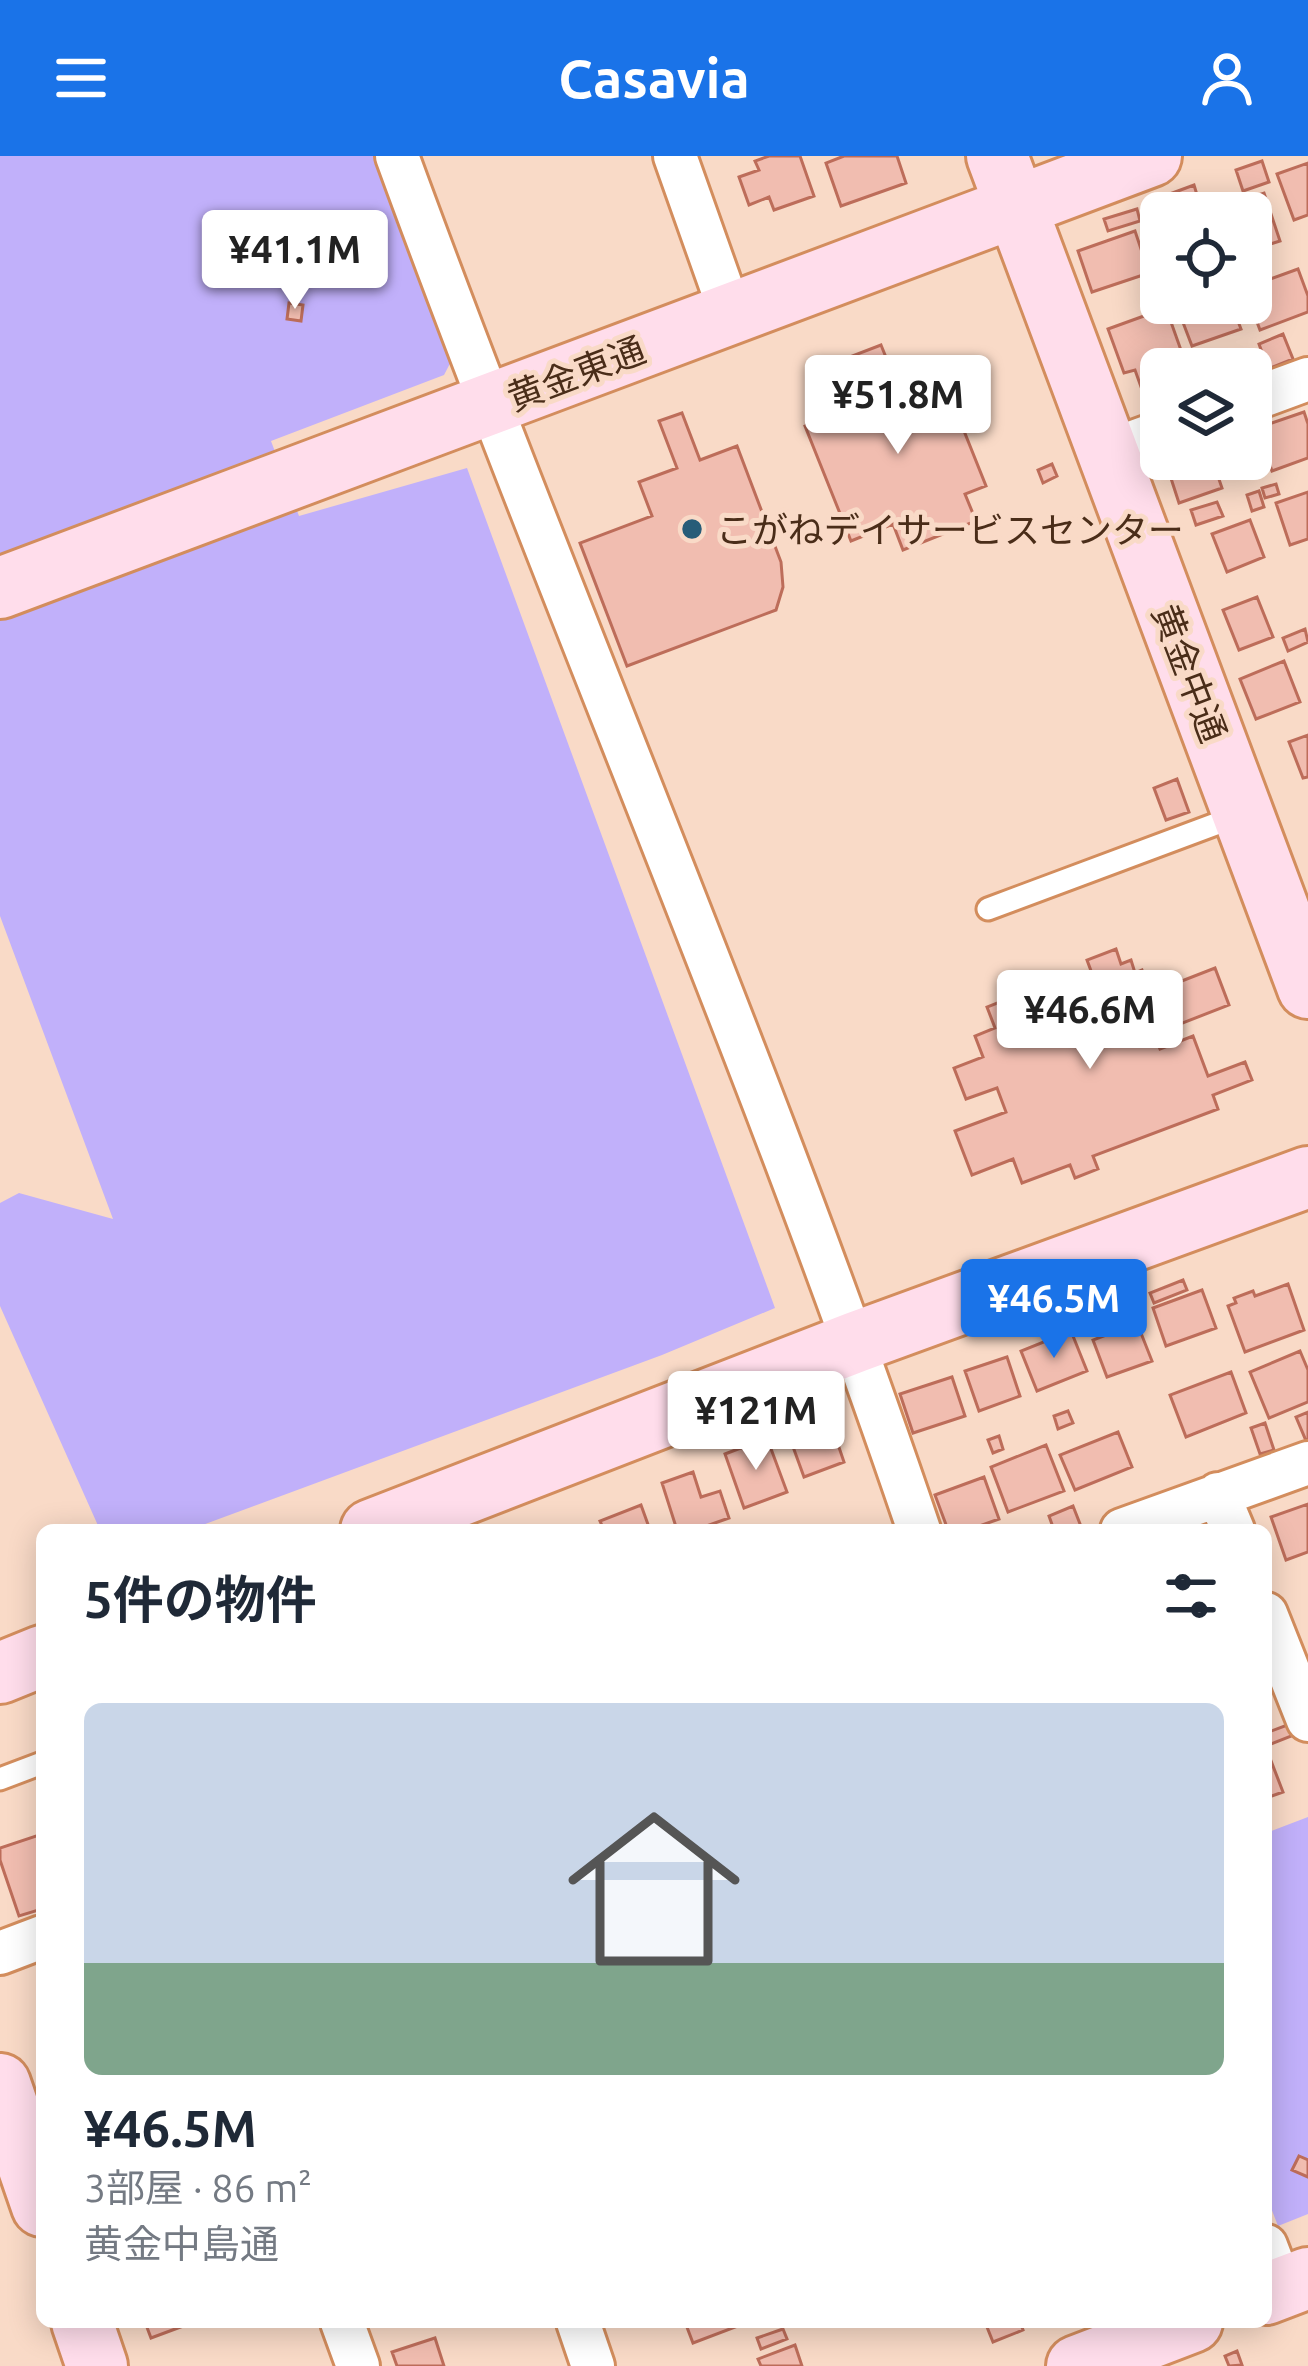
<!DOCTYPE html>
<html lang="ja">
<meta charset="utf-8">
<style>
:root{--surface:#fff;--page:#f6f6f7;--text:#1f2937;--muted:#747a83;--line:#e0e1e3;--accent:#1a73e8}
body{margin:0;font-family:Ubuntu,"Noto Sans JP",sans-serif;background:var(--page);color:var(--text);height:100vh;display:flex;flex-direction:column;font-size:45px;white-space:nowrap}
*{box-sizing:border-box;margin:0}
p{font-size:39px;color:var(--muted)}
.icon{flex:none;width:66px;height:66px;fill:none;stroke:currentColor;stroke-width:2;stroke-linecap:round;stroke-linejoin:round}
.map{position:relative;flex:1;overflow:hidden}
.details{position:absolute;left:36px;top:1368px;width:1236px;height:804px;display:flex;flex-direction:column;background:var(--surface);border-radius:18px;box-shadow:0 6px 30px #0003}
.details>*{flex:none}
.fabs{position:absolute;left:1140px;top:36px;display:grid;gap:24px}
.fabs a{display:grid;place-items:center;width:132px;height:132px;border-radius:18px;background:var(--surface);box-shadow:0 6px 30px #0003;font-size:60px}
.price{position:absolute;translate:-50% -102px;padding:0 27px;border-radius:12px;background:#fff;color:#222;font-size:39px;line-height:78px;filter:drop-shadow(0 3px 6px #0008)}
.price::after{content:'';position:absolute;left:50%;top:72px;width:36px;height:27px;margin-left:-18px;background:inherit;clip-path:polygon(0 0,100% 0,50% 100%)}
.price.current{background:var(--accent);color:#fff}
ul{padding:0;list-style:none}
li{display:grid;align-content:center;gap:24px;height:636px;padding:0 48px}
li+li{border-top:3px solid var(--line)}
li span{display:grid;place-items:center;height:372px;border-radius:18px;color:#555}
li>.icon{margin-inline-start:auto}
span .icon{width:216px;height:216px;fill:#fffc;stroke-width:1}
li b{font-size:51px}
h2{display:flex;justify-content:space-between;align-items:center;height:144px;padding:0 48px;font-size:51px}
header{display:flex;justify-content:space-between;align-items:center;height:156px;padding:0 48px;background:var(--accent);color:#fff;font-size:54px;font-weight:700}
.map>svg:first-child{display:block}
</style>
<header><svg class="icon" aria-label="menu" viewBox="0 0 24 24"><path d="M4 6h16M4 12h16M4 18h16"/></svg>Casavia<svg class="icon" aria-label="person" viewBox="0 0 24 24"><circle cx="12" cy="8" r="4"/><path d="M4 21q1-7 8-7t8 7"/></svg></header>
<div class="map">
<svg width="1308" height="2210" viewBox="0 0 1308 2210">
<rect width="100%" height="100%" fill="#f9dac7"/>
<path fill="#c1b0fa" d="M 0,0 L 382,0 L 456,196 L 444,219 L 271,285 L 299,360 L 467,312 L 775,1152 L 662,1199 L 189,1374 L 100,1374 L 0,1150 L 0,1047 L 19,1037 L 113,1063 L 0,760 Z
M 1308,1661 L 1308,2058 L 1278,2070 L 1266,2039 L 1266,1677 Z"/>
<path fill="#f1bdb0" stroke="#bd6d5a" stroke-width="3" d="M 769,0 L 800,0 L 814,40 L 774,54 L 769,41 L 749,49 L 739,21 L 759,14 L 755,5 Z
M 844,0 L 897,0 L 906,27 L 841,50 L 826,7 Z
M 1262,5 L 1269,26 L 1243,35 L 1236,14 Z
M 1308,7 L 1308,59 L 1294,64 L 1277,18 Z
M 1194,29 L 1201,52 L 1173,57 L 1167,39 Z
M 1264,37 L 1280,85 L 1251,94 L 1251,57 L 1221,57 L 1227,55 L 1226,49 Z
M 1137,53 L 1140,65 L 1108,75 L 1104,63 Z
M 345,71 L 365,79 L 355,103 L 334,95 Z
M 1161,74 L 1161,114 L 1148,78 Z
M 1135,75 L 1149,117 L 1092,136 L 1078,95 Z
M 1298,113 L 1308,140 L 1308,156 L 1260,174 L 1250,147 L 1251,130 Z
M 289,147 L 303,149 L 301,165 L 287,163 Z
M 1204,147 L 1231,147 L 1241,173 L 1192,190 L 1179,156 Z
M 1166,152 L 1182,197 L 1162,204 L 1165,213 L 1161,213 L 1161,252 L 1150,256 L 1135,214 L 1124,217 L 1108,173 Z
M 1283,178 L 1293,203 L 1268,213 L 1259,188 Z
M 881,189 L 898,231 L 940,215 L 986,330 L 965,338 L 976,365 L 903,394 L 893,368 L 851,385 L 805,270 L 870,244 L 852,200 Z
M 1304,256 L 1308,268 L 1308,302 L 1272,315 L 1257,272 Z
M 682,257 L 700,304 L 737,290 L 781,406 L 783,431 L 776,454 L 627,510 L 580,387 L 652,360 L 639,326 L 677,312 L 659,265 Z
M 1178,303 L 1212,303 L 1222,332 L 1179,347 L 1166,307 Z
M 1052,308 L 1057,320 L 1043,327 L 1038,314 Z
M 1276,328 L 1279,338 L 1265,342 L 1262,332 Z
M 1259,335 L 1264,351 L 1252,355 L 1247,339 Z
M 1308,336 L 1308,383 L 1290,389 L 1276,347 Z
M 1217,346 L 1223,360 L 1196,369 L 1191,354 Z
M 1250,364 L 1264,401 L 1227,416 L 1212,378 Z
M 1257,441 L 1273,481 L 1239,494 L 1223,454 Z
M 1305,473 L 1308,486 L 1288,495 L 1283,482 Z
M 1284,505 L 1300,546 L 1256,563 L 1240,523 Z
M 1308,579 L 1308,621 L 1303,622 L 1289,586 Z
M 1177,623 L 1189,656 L 1166,664 L 1154,632 Z
M 1116,793 L 1121,808 L 1131,804 L 1135,817 L 1142,814 L 1151,837 L 1215,812 L 1229,849 L 1154,878 L 1160,893 L 1193,880 L 1208,920 L 1245,906 L 1252,924 L 1213,939 L 1218,953 L 1093,1000 L 1098,1013 L 1075,1022 L 1070,1009 L 1022,1027 L 1013,1003 L 972,1019 L 955,975 L 1006,956 L 997,932 L 966,943 L 954,912 L 983,901 L 975,880 L 995,872 L 987,851 L 1033,833 L 1043,861 L 1100,839 L 1087,804 Z
M 1183,1124 L 1187,1134 L 1154,1147 L 1150,1137 Z
M 1288,1128 L 1304,1174 L 1245,1196 L 1228,1150 L 1236,1147 L 1234,1142 L 1253,1135 L 1255,1140 Z
M 1202,1134 L 1216,1172 L 1166,1190 L 1153,1152 Z
M 1101,1152 L 1106,1165 L 1094,1169 L 1089,1156 Z
M 1137,1167 L 1152,1205 L 1107,1221 L 1093,1184 Z
M 1071,1175 L 1087,1215 L 1037,1235 L 1021,1195 Z
M 1300,1195 L 1308,1214 L 1308,1246 L 1269,1262 L 1250,1216 Z
M 1007,1201 L 1020,1240 L 979,1255 L 965,1215 Z
M 1231,1216 L 1246,1257 L 1186,1281 L 1170,1239 Z
M 952,1221 L 965,1260 L 913,1277 L 900,1238 Z
M 1068,1255 L 1073,1267 L 1058,1273 L 1054,1260 Z
M 1308,1256 L 1308,1286 L 1307,1287 L 1296,1261 Z
M 829,1262 L 844,1306 L 804,1321 L 788,1277 Z
M 1265,1267 L 1274,1294 L 1260,1298 L 1251,1272 Z
M 1118,1276 L 1132,1311 L 1075,1334 L 1060,1299 Z
M 999,1280 L 1003,1293 L 993,1297 L 988,1284 Z
M 767,1282 L 787,1336 L 744,1352 L 725,1298 Z
M 1046,1289 L 1064,1335 L 1008,1356 L 991,1311 Z
M 693,1316 L 701,1341 L 720,1335 L 729,1362 L 695,1374 L 677,1374 L 662,1327 Z
M 984,1321 L 999,1363 L 968,1374 L 948,1374 L 935,1339 Z
M 1308,1348 L 1308,1396 L 1286,1404 L 1271,1361 Z
M 641,1349 L 650,1374 L 604,1374 L 600,1365 Z
M 1073,1350 L 1082,1373 L 1054,1374 L 1049,1360 Z
M 1290,1568 L 1294,1579 L 1266,1590 L 1266,1577 Z
M 1268,1597 L 1283,1636 L 1266,1642 L 1266,1598 Z
M 42,1678 L 42,1753 L 19,1760 L 0,1704 L 0,1692 Z
M 1299,2000 L 1308,2004 L 1308,2021 L 1292,2014 Z
M 145,2166 L 194,2166 L 151,2182 Z
M 685,2166 L 736,2166 L 738,2170 L 693,2187 Z
M 985,2166 L 1020,2166 L 1023,2174 L 993,2186 Z
M 783,2173 L 787,2183 L 761,2193 L 757,2182 Z
M 435,2182 L 444,2210 L 397,2210 L 392,2196 Z
M 795,2189 L 802,2210 L 761,2210 L 758,2203 Z
M 1237,2195 L 1242,2209 L 1229,2210 L 1225,2200 Z"/>
<g fill="none" stroke-linecap="round" stroke-linejoin="round">
<defs>
<path id="lane" d="M 988,753 L 1240,659
M 0,1623 L 42,1607"/>
<path id="street" d="M 397,0 C 565,460 762,910 919,1374
M 675,0 L 731,158
M 1251,244 L 1308,223
M 1106,296 L 1161,276
M 1218,1338 L 1233,1374
M 1122,1374 L 1308,1307
M 1266,1458 L 1308,1564
M 0,1797 L 42,1781
M 1266,2090 L 1282,2132
M 342,2166 L 358,2210
M 578,2166 L 593,2210"/>
<path id="secondary" d="M 997,0 L 1308,832
M 0,432 L 1151,0
M 371,1374 L 856,1186 L 1308,1021
M 0,1517 L 42,1500
M 0,1928 L 42,2050
M 1266,2138 L 1308,2122
M 82,2166 L 97,2210
M 1077,2210 L 1192,2166"/>
</defs>
<use href="#lane" stroke="#d38d5d" stroke-width="27"/>
<use href="#street" stroke="#d38d5d" stroke-width="48"/>
<use href="#secondary" stroke="#d38d5d" stroke-width="66"/>
<use href="#lane" stroke="#fff" stroke-width="21"/>
<use href="#street" stroke="#fff" stroke-width="42"/>
<use href="#secondary" stroke="#ffddeb" stroke-width="60"/>
</g>
<circle fill="#275c78" stroke="#f9dac7" stroke-width="4.5" cx="692" cy="373" r="12"/>
<g text-anchor="middle" dominant-baseline="central" stroke-width="10" stroke-linejoin="round" paint-order="stroke">
<g font-size="36" fill="#4a2d19" stroke="#f9dac7">
<text transform="translate(576 217) rotate(-21)">黄金東通</text>
<text transform="translate(1190 517) rotate(69)">黄金中通</text>
</g>
<g font-size="36" fill="#4a2d19" stroke="#f9dac7" text-anchor="start">
<text x="716" y="373">こがねデイサービスセンター</text>
</g>
</g>
</svg>
<div class="fabs">
<a><svg class="icon" aria-label="locate" viewBox="0 0 24 24"><circle cx="12" cy="12" r="6"/><path d="M12 2v4M12 18v4M2 12h4M18 12h4"/></svg></a>
<a><svg class="icon" aria-label="layers" viewBox="0 0 24 24"><path d="M12 4l9 5-9 5-9-5zM3 14l9 5 9-5"/></svg></a>
</div>
<b class="price" style="left:295px;top:156px">¥41.1M</b>
<b class="price" style="left:898px;top:301px">¥51.8M</b>
<b class="price" style="left:1090px;top:916px">¥46.6M</b>
<b class="price current" style="left:1054px;top:1205px">¥46.5M</b>
<b class="price" style="left:756px;top:1317px">¥121M</b>
<section class="details">
<h2>5件の物件<svg class="icon" aria-label="filters" viewBox="0 0 24 24"><path d="M4 7h16M4 17h16"/><circle cx="9" cy="7" r="2"/><circle cx="15" cy="17" r="2"/></svg></h2>
<ul>
<li><span style="background:linear-gradient(#c9d6e8 70%,#7fa58c 0)"><svg class="icon" aria-label="home" viewBox="0 0 24 24"><path d="M3 11l9-7 9 7M6 9v11h12V9"/></svg></span><div><b>¥46.5M</b><p>3部屋 · 86 m²</p><p>黄金中島通</p></div></li>
</ul>
</section>
</div>
